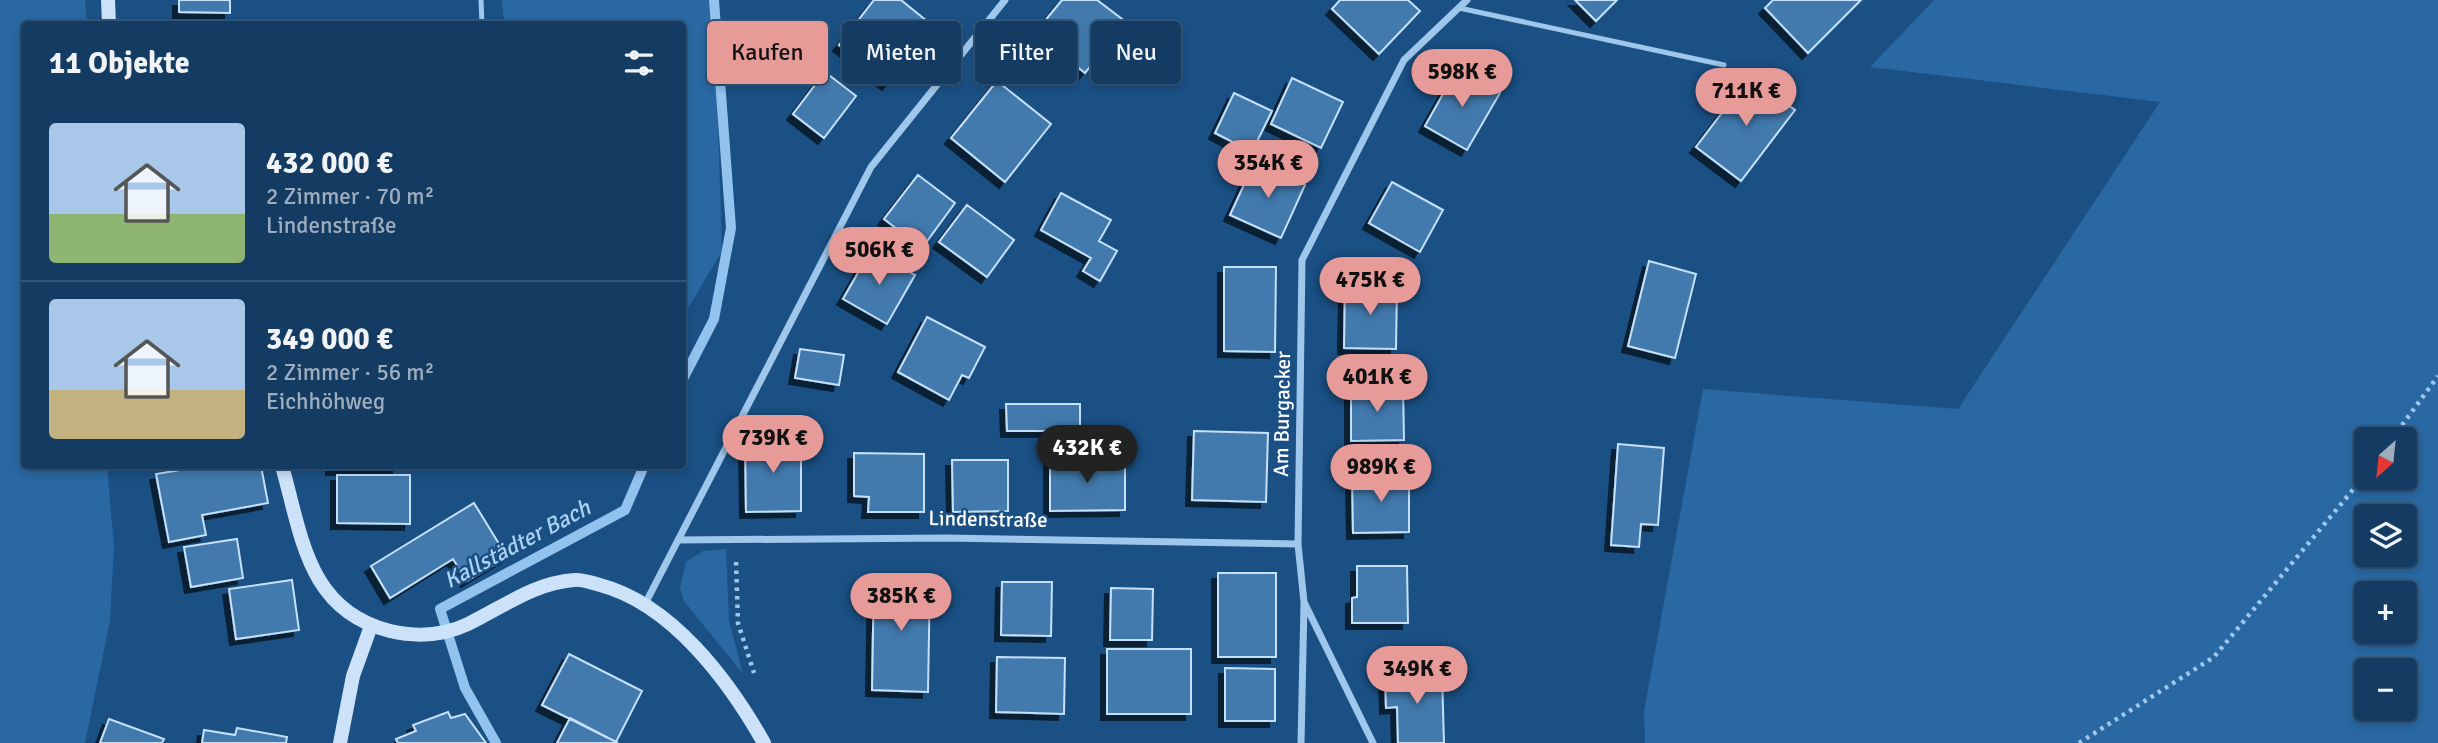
<!DOCTYPE html>
<html lang="de">
<meta charset="utf-8">
<style>
:root{--surface:#143c63;--page:#21476c;--text:#f1f3f6;--muted:#9dadbe;--line:#335678;--accent:#e69b98}
body{margin:0;font-family:Signika,sans-serif;background:var(--page);color:var(--text);height:100vh;display:flex;flex-direction:column;font-size:26px;white-space:nowrap}
*{box-sizing:border-box;margin:0}
p{font-size:23px;color:var(--muted)}
.icon{flex:none;width:38px;height:38px;fill:none;stroke:currentColor;stroke-width:2;stroke-linecap:round;stroke-linejoin:round}
.map{position:relative;flex:1;overflow:hidden}
.details{position:absolute;left:21px;top:21px;width:665px;height:448px;display:flex;flex-direction:column;background:var(--surface);border-radius:7px;box-shadow:0 4px 10px #0003,0 0 0 2px var(--line)}
.details>*{flex:none}
.guide{position:absolute;left:707px;top:21px;width:665px;height:63px;display:flex;gap:14px}
.needle{width:46px;rotate:207deg}
.fabs{position:absolute;left:2354px;top:427px;display:grid;gap:14px}
.fabs a{display:grid;place-items:center;width:63px;height:63px;border-radius:7px;background:var(--surface);box-shadow:0 4px 10px #0003,0 0 0 2px var(--line);font-size:35px}
.price{position:absolute;translate:-50% -60px;padding:0 16px;border-radius:24px;background:var(--accent);color:#111;font-size:23px;line-height:46px;filter:drop-shadow(0 2px 4px #0008)}
.price::after{content:'';position:absolute;left:50%;top:42px;width:21px;height:16px;margin-left:-10px;background:inherit;clip-path:polygon(0 0,100% 0,50% 100%)}
.price.selected{background:#222;color:#fff}
ul{padding:0;list-style:none}
li{display:flex;align-items:center;gap:21px;height:175px;padding:0 28px}
li+li{border-top:2px solid var(--line)}
li span{display:grid;place-items:center;flex:none;width:196px;height:140px;border-radius:7px;color:#555}
li>.icon{margin-inline-start:auto}
span .icon{width:84px;height:84px;fill:#fffc;stroke-width:1}
li b{font-size:30px}
h2{display:flex;justify-content:space-between;align-items:center;height:84px;padding:0 28px;font-size:30px}
.pill{padding:0 24px;border-radius:7px;background:var(--surface);box-shadow:0 4px 10px #0003,0 0 0 2px var(--line);font-size:24px;line-height:63px}
.pill.selected{background:var(--accent);color:#111}
.map>svg:first-child{display:block}
</style>
<div class="map">
<svg width="2438" height="743" viewBox="0 0 2438 743">
<defs>
<filter id="shadow"><feDropShadow dx="-6" dy="6" stdDeviation="0" flood-color="#0009"/></filter>
</defs>
<rect width="100%" height="100%" fill="#1a5084"/>
<path fill="#2968a2" fill-rule="evenodd" d="M 0,0 L 85,0 L 87,24 L 24,24 L 24,466 L 107,466 L 114,547 L 110,621 L 85,743 L 0,743 Z
M 502,0 L 714,0 L 722,251 L 683,317 L 682,24 L 504,24 Z
M 1934,0 L 2438,0 L 2438,743 L 1645,743 L 1644,712 L 1703,389 L 1958,409 L 2160,102 L 1870,67 ZM 2366,439 L 2404,439 L 2404,478 L 2366,478 ZM 2404,516 L 2404,555 L 2366,555 L 2366,516 ZM 2366,593 L 2404,593 L 2404,632 L 2366,632 ZM 2366,670 L 2404,670 L 2404,709 L 2366,709 Z
M 726,549 L 729,621 L 743,674 L 684,601 L 680,588 L 686,562 L 703,551 Z"/>
<g fill="none" stroke-linecap="round" stroke-linejoin="round">
<path stroke="#92c3ee" stroke-width="10" d="M 682,381 L 714,319 L 731,228 L 714,0
M 496,743 L 465,688 L 440,609 L 625,510 L 644,466"/>
</g>
<path fill="#427aae" stroke="#c5e0f9" stroke-width="2" filter="url(#shadow)" d="M 179,0 L 230,0 L 230,13 L 179,12 Z
M 874,0 L 901,0 L 933,26 L 888,84 L 839,45 Z
M 1062,0 L 1097,0 L 1126,22 L 1085,73 L 1035,33 Z
M 1340,0 L 1408,0 L 1420,11 L 1379,54 L 1332,9 Z
M 1575,0 L 1617,0 L 1596,21 Z
M 1773,0 L 1861,0 L 1808,53 L 1765,8 Z
M 1457,69 L 1500,93 L 1467,150 L 1425,126 Z
M 825,72 L 856,96 L 824,138 L 793,114 Z
M 1750,76 L 1795,110 L 1741,181 L 1696,147 Z
M 1292,78 L 1343,102 L 1321,148 L 1271,124 Z
M 997,81 L 1051,124 L 1005,182 L 951,138 Z
M 1234,93 L 1272,111 L 1252,152 L 1215,133 Z
M 1255,161 L 1305,185 L 1281,238 L 1230,215 Z
M 918,175 L 955,203 L 922,248 L 884,219 Z
M 1392,182 L 1443,210 L 1420,252 L 1369,223 Z
M 1061,193 L 1111,220 L 1099,241 L 1117,251 L 1100,281 L 1083,271 L 1091,258 L 1041,230 Z
M 967,205 L 1014,240 L 987,277 L 939,242 Z
M 871,250 L 915,275 L 887,324 L 843,299 Z
M 1649,261 L 1696,274 L 1675,358 L 1628,346 Z
M 1224,267 L 1276,267 L 1275,352 L 1224,351 Z
M 1345,285 L 1397,286 L 1396,349 L 1344,348 Z
M 927,317 L 985,347 L 969,378 L 962,375 L 949,400 L 898,372 Z
M 800,349 L 844,355 L 839,385 L 795,378 Z
M 1403,386 L 1404,440 L 1351,441 L 1351,387 Z
M 1006,404 L 1080,404 L 1080,431 L 1007,431 Z
M 1194,431 L 1268,433 L 1266,502 L 1192,500 Z
M 801,438 L 801,511 L 746,512 L 745,439 Z
M 1618,444 L 1664,448 L 1658,525 L 1641,524 L 1639,547 L 1611,545 Z
M 854,453 L 924,454 L 924,512 L 868,512 L 869,497 L 854,496 Z
M 952,460 L 1008,460 L 1008,511 L 953,512 Z
M 1050,460 L 1125,460 L 1125,510 L 1050,511 Z
M 204,466 L 261,466 L 268,503 L 202,515 L 206,535 L 169,542 L 156,474 Z
M 332,466 L 398,466 L 398,469 L 332,469 Z
M 337,475 L 410,475 L 410,524 L 337,523 Z
M 1352,476 L 1409,476 L 1409,532 L 1353,533 Z
M 474,503 L 507,557 L 467,581 L 453,559 L 390,598 L 371,566 Z
M 237,539 L 243,578 L 191,587 L 184,547 Z
M 1357,566 L 1407,566 L 1408,623 L 1352,623 L 1352,598 L 1357,597 Z
M 1218,573 L 1276,573 L 1276,657 L 1218,657 Z
M 874,574 L 930,576 L 928,692 L 872,690 Z
M 292,580 L 299,630 L 236,639 L 229,589 Z
M 1002,582 L 1052,582 L 1051,636 L 1001,635 Z
M 1111,588 L 1153,589 L 1152,640 L 1110,640 Z
M 1107,649 L 1191,649 L 1191,714 L 1107,714 Z
M 569,654 L 642,691 L 616,742 L 542,705 Z
M 997,657 L 1065,658 L 1064,714 L 996,712 Z
M 1225,668 L 1275,669 L 1275,721 L 1225,721 Z
M 1442,673 L 1444,743 L 1398,743 L 1397,707 L 1386,708 L 1385,674 Z
M 448,712 L 451,718 L 465,714 L 486,743 L 398,743 L 396,739 L 416,731 L 413,725 Z
M 570,718 L 616,742 L 618,743 L 557,743 Z
M 109,719 L 164,739 L 162,743 L 100,743 Z
M 237,728 L 287,737 L 286,743 L 202,743 L 204,730 L 235,735 Z"/>
<g fill="none" stroke-linecap="round" stroke-linejoin="round">
<path stroke="#9fc7ec" stroke-width="4.5" stroke-dasharray="3.5 5" stroke-linecap="butt" d="M 2392,439 L 2438,376
M 736,562 L 738,623 L 754,673
M 2079,743 L 2214,657 L 2366,474"/>
<path stroke="#9fc7ec" stroke-width="5" d="M 481,0 L 482,24
M 1459,8 L 1724,65"/>
<path stroke="#9fc7ec" stroke-width="7" d="M 678,540 L 947,538 L 1298,544
M 645,604 L 871,167 L 1005,0
M 1301,743 L 1304,603
M 1373,743 L 1304,602 L 1298,544 L 1302,260 L 1404,60 L 1467,0"/>
<path stroke="#cce2f8" stroke-width="14" d="M 108,0 L 109,24
M 282,466 C 302,536 307,610 390,631 C 416,637 443,636 468,624 C 503,607 534,583 574,580 C 582,579 592,583 600,585 C 672,604 729,681 764,743
M 340,743 L 353,676 L 371,626"/>
</g>
<g text-anchor="middle" dominant-baseline="central" stroke-width="5" stroke-linejoin="round" paint-order="stroke">
<g font-size="21" fill="#fff" stroke="#1a5084">
<text transform="translate(1282 414) rotate(-89)">Am Burgacker</text>
<text transform="translate(988 519) rotate(1)">Lindenstraße</text>
</g>
<g font-size="23" font-style="italic" fill="#abd1f3" stroke="#1a5084">
<text transform="translate(517 544) rotate(-28)">Kallstädter Bach</text>
</g>
</g>
</svg>
<div class="fabs">
<a><svg class="needle" viewBox="-14 -14 28 28"><path d="M0-13l5 13h-10z" fill="#e53935"/><path d="M0 13l5-13h-10z" fill="#9dadbe"/></svg></a>
<a><svg class="icon" aria-label="layers" viewBox="0 0 24 24"><path d="M12 4l9 5-9 5-9-5zM3 14l9 5 9-5"/></svg></a>
<a>+</a>
<a>−</a>
</div>
<b class="price" style="left:1462px;top:109px">598K €</b>
<b class="price" style="left:1746px;top:128px">711K €</b>
<b class="price" style="left:1268px;top:200px">354K €</b>
<b class="price" style="left:879px;top:287px">506K €</b>
<b class="price" style="left:1370px;top:317px">475K €</b>
<b class="price" style="left:1377px;top:414px">401K €</b>
<b class="price" style="left:773px;top:475px">739K €</b>
<b class="price selected" style="left:1087px;top:485px">432K €</b>
<b class="price" style="left:1381px;top:504px">989K €</b>
<b class="price" style="left:901px;top:633px">385K €</b>
<b class="price" style="left:1417px;top:706px">349K €</b>
<div class="guide">
<a class="pill selected">Kaufen</a>
<a class="pill">Mieten</a>
<a class="pill">Filter</a>
<a class="pill">Neu</a>
</div>
<section class="details">
<h2>11 Objekte<svg class="icon" aria-label="filters" viewBox="0 0 24 24"><path d="M4 7h16M4 17h16"/><circle cx="9" cy="7" r="2"/><circle cx="15" cy="17" r="2"/></svg></h2>
<ul>
<li><span style="background:linear-gradient(#a9c7e8 65%,#8fb573 0)"><svg class="icon" aria-label="home" viewBox="0 0 24 24"><path d="M3 11l9-7 9 7M6 9v11h12V9"/></svg></span><div><b>432 000 €</b><p>2 Zimmer · 70 m²</p><p>Lindenstraße</p></div></li>
<li><span style="background:linear-gradient(#a9c7e8 65%,#c2b280 0)"><svg class="icon" aria-label="home" viewBox="0 0 24 24"><path d="M3 11l9-7 9 7M6 9v11h12V9"/></svg></span><div><b>349 000 €</b><p>2 Zimmer · 56 m²</p><p>Eichhöhweg</p></div></li>
</ul>
</section>
</div>
